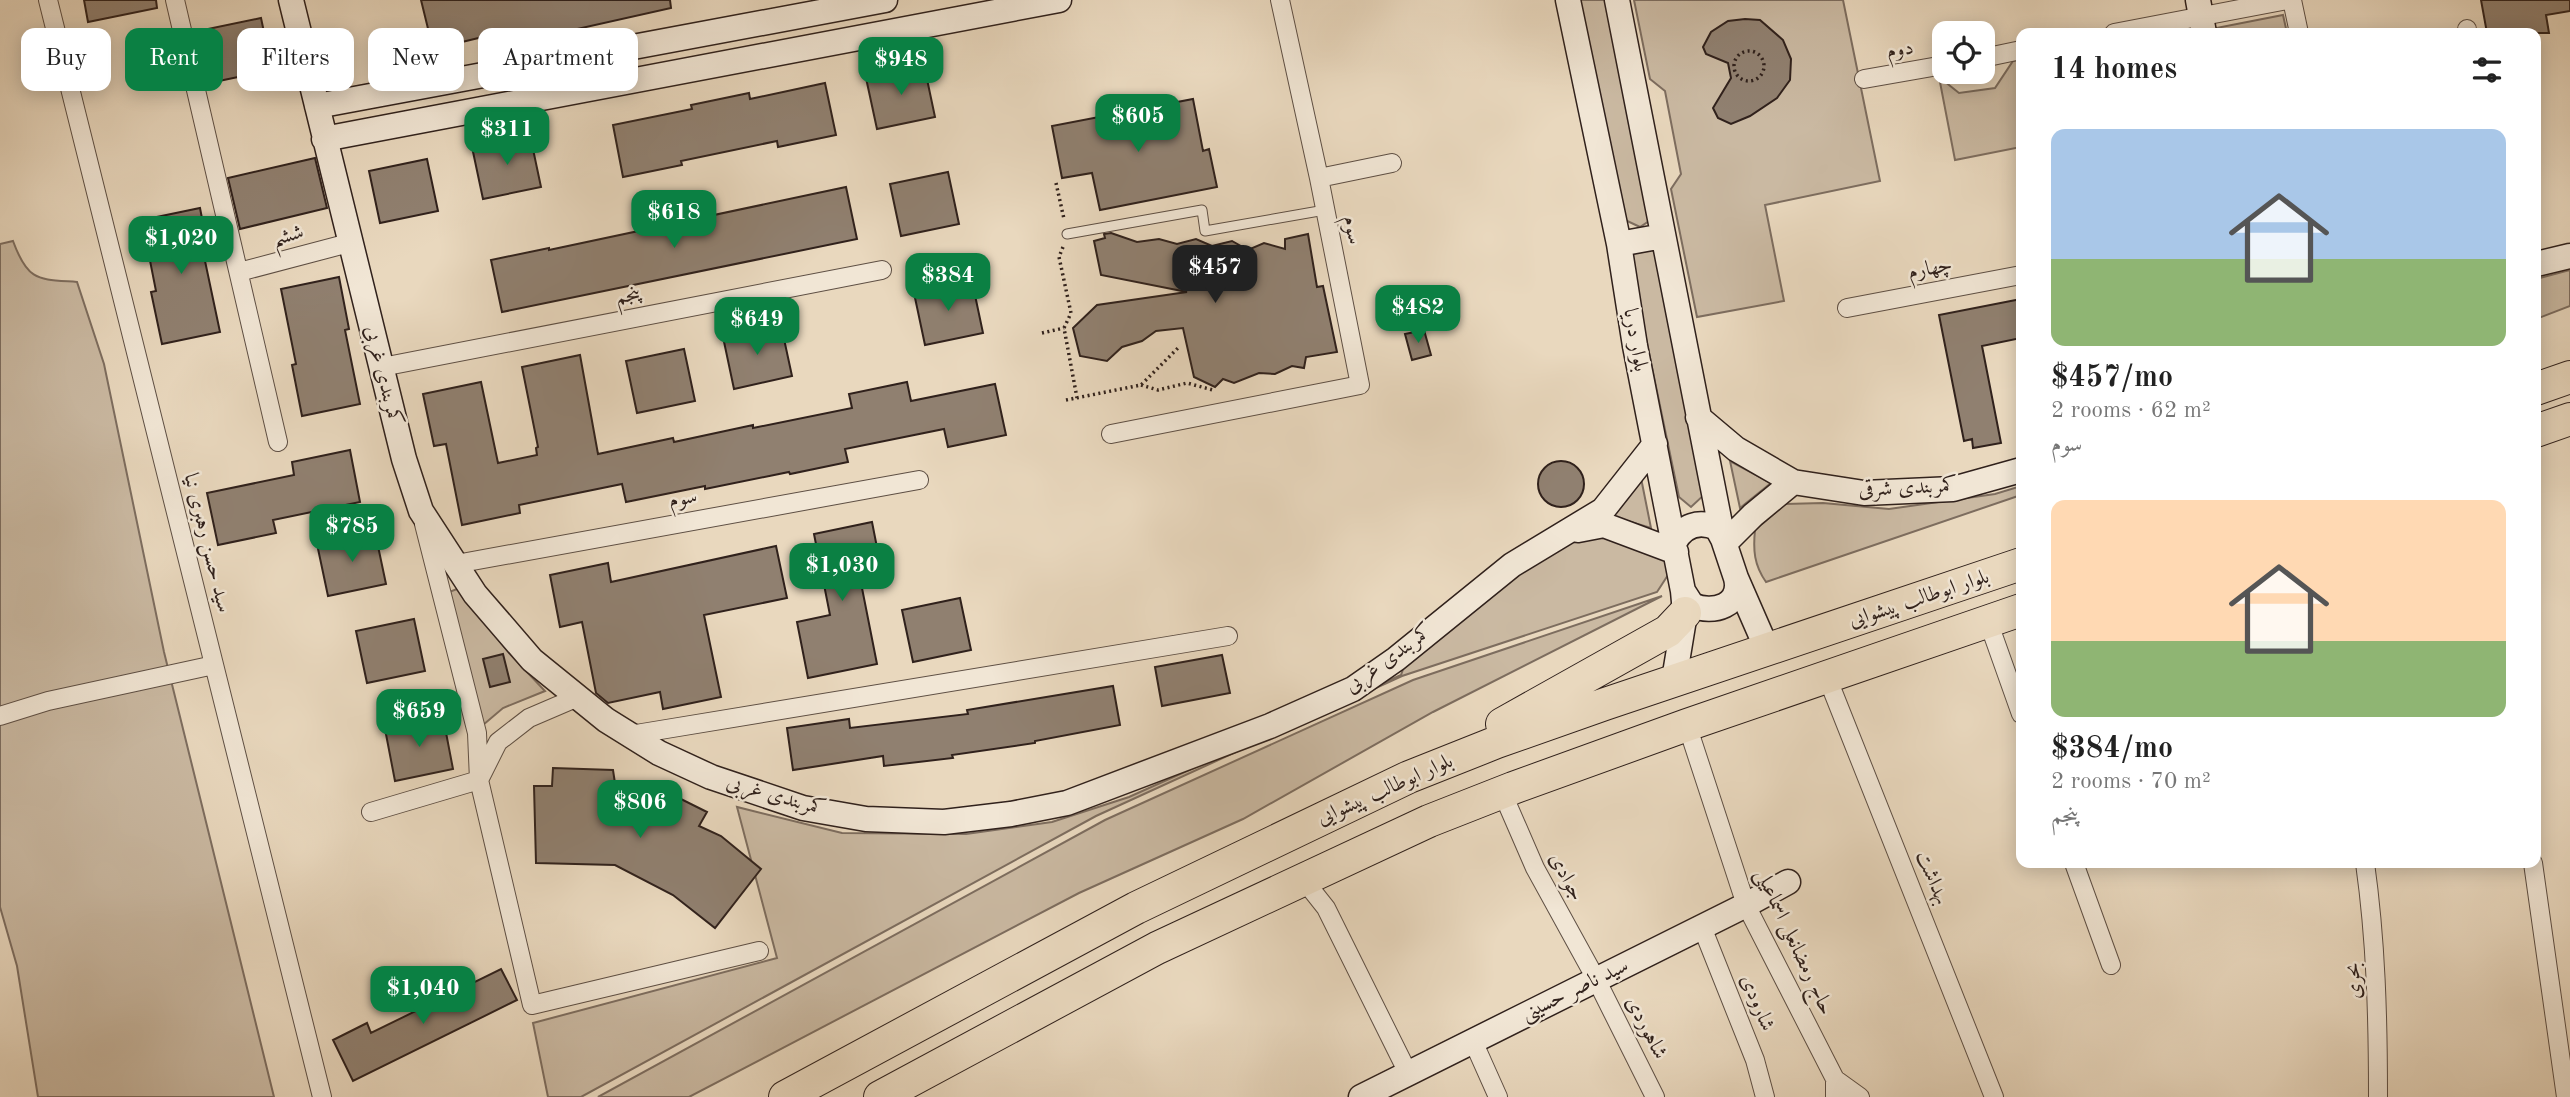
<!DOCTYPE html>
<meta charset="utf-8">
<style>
:root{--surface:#fff;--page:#f6f6f6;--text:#222;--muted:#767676;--accent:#0b8043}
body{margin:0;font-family:"Old Standard TT",Amiri,serif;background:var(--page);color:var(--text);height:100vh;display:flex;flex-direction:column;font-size:26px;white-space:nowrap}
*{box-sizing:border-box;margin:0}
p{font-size:23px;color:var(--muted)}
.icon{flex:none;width:38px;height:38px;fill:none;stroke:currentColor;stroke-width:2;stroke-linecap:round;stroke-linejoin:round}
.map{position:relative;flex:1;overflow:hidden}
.side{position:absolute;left:2016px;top:28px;width:525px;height:840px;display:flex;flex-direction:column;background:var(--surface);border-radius:14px;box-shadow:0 4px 18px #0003}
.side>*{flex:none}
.hud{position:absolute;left:21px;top:28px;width:665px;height:63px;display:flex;gap:14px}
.controls{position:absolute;left:1932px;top:21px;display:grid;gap:14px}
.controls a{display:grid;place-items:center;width:63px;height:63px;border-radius:14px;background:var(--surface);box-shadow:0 4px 18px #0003;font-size:35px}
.price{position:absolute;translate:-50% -60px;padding:0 16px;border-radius:14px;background:var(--accent);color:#fff;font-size:23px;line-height:46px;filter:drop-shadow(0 2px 4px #0008)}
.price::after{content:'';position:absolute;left:50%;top:42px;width:21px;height:16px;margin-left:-10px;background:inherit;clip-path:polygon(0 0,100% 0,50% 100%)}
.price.on{background:#222;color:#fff}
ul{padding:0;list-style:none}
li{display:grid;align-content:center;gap:14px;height:371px;padding:0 35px}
li span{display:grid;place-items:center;height:217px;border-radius:14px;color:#555}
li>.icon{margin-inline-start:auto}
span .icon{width:126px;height:126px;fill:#fffc;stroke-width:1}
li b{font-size:30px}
h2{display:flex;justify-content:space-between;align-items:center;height:84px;padding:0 35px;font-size:30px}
.tag{padding:0 24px;border-radius:14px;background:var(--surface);box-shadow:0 4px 18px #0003;font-size:24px;line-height:63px}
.tag.on{background:var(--accent);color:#fff}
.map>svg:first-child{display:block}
</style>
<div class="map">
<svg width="2570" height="1097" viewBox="0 0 2570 1097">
<rect width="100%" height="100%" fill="#e9d8be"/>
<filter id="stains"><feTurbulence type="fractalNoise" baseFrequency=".00286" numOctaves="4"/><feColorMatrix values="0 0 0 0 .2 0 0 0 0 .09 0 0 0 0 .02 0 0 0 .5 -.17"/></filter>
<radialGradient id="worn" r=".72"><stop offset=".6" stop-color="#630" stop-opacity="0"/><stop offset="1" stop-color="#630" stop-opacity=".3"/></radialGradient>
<path fill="#cab9a2" stroke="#7d6d5f" stroke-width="2" d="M 1579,0 L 1605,0 L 1652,219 L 1640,227 L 1623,219 Z
M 1634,0 L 1843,0 L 1880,181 L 1765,205 L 1784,301 L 1697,317 L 1671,189 L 1681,174 L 1665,91 L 1650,79 Z
M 2283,15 L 2287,33 L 2206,33 L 2206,30 Z
M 2021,59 L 2021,147 L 1955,160 L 1939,77 L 1959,93 L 1995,88 L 2013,61 Z
M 13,241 C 28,282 38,279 77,282 L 104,364 L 164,652 L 274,1097 L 38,1097 L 17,966 L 0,907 L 0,244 Z
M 1654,247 L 1705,494 L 1691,507 L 1679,497 L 1628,252 Z
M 2570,270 L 2570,306 L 2536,319 L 2536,279 Z
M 1730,461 L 1771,483 L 1740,508 Z
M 1641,478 L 1651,528 L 1611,516 Z
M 2021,486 L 2021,495 L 1766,582 C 1754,565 1753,550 1755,530 L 1785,504 L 1823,503 L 1889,509 L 1995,494 Z
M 1603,533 L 1664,556 L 1668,575 L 1657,592 L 1402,676 L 1096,816 L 581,1097 L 548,1097 L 533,1023 L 777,958 L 737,807 L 842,833 L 966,834 L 1052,822 L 1129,797 L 1401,675 L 1408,655 L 1514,573 L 1567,543 Z
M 457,589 L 510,654 L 545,691 L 503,708 L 483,725 L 449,592 Z
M 1662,596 L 1433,712 L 1243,819 L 1079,893 L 689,1097 L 598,1097 L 1105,820 L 1413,680 Z"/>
<path fill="#908070" stroke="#30211c" stroke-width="2" d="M 84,0 L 156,0 L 157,8 L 88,22 Z
M 421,0 L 670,0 L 671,8 L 497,47 L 495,34 L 433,49 Z
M 2481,0 L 2570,0 L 2570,11 L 2546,15 L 2549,33 L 2487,33 Z
M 261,18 L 272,70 L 214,82 L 203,30 Z
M 1745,19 L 1760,20 L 1783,40 L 1791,59 L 1790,80 L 1777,98 L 1750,116 L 1731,124 L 1718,118 L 1713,108 L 1731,78 L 1728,63 L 1706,54 L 1703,47 L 1711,32 L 1728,21 Z
M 924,65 L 935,117 L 877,129 L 866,78 Z
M 825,83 L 836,135 L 778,147 L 777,141 L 681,161 L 682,165 L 623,177 L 613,125 L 692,109 L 691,105 L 749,93 L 750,99 Z
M 1193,99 L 1203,151 L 1209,149 L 1217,187 L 1100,210 L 1092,173 L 1062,178 L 1052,126 Z
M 530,135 L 541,187 L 483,199 L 472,147 Z
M 315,158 L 327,208 L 240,229 L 228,178 Z
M 427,159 L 438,211 L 380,223 L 369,171 Z
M 948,172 L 959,224 L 901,236 L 890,184 Z
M 846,187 L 857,239 L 502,312 L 491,260 L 549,248 L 549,250 Z
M 200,208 L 210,260 L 205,261 L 220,332 L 162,344 L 151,292 L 156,291 L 142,220 Z
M 1111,233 L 1137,242 L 1159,239 L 1177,244 L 1196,239 L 1212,246 L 1232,241 L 1248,250 L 1264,243 L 1285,249 L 1285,239 L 1308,234 L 1317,287 L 1323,286 L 1337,352 L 1306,357 L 1304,368 L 1292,366 L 1275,374 L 1259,373 L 1234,383 L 1223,379 L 1215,387 L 1194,377 L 1183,328 L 1156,331 L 1142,341 L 1122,347 L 1107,361 L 1080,356 L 1073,328 L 1097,305 L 1187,292 L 1101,275 L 1094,241 L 1105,238 L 1104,234 Z
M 339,277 L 349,329 L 345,330 L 360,404 L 302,416 L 292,365 L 296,364 L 281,289 Z
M 972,281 L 983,333 L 925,345 L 914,293 Z
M 2021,299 L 2021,338 L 1982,346 L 2001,443 L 1973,448 L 1972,439 L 1964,441 L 1939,315 Z
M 781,325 L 792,376 L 734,389 L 723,337 Z
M 1424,330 L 1431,355 L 1412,360 L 1405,334 Z
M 684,349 L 695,401 L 637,413 L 626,361 Z
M 580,355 L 598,454 L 673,438 L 674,442 L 753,425 L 753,428 L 852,408 L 849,394 L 907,382 L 911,401 L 995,384 L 1006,435 L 948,447 L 944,429 L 845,449 L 848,462 L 790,474 L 789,472 L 705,489 L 705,486 L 626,502 L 622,484 L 519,505 L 520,513 L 462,525 L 446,444 L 434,446 L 423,394 L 481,382 L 498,463 L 537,455 L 536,448 L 538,447 L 522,367 Z
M 350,450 L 360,502 L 273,520 L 276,533 L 218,545 L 207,493 L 294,475 L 292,462 Z
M1538 484a23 23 0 1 1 46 0a23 23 0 1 1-46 0Z
M 872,522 L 882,573 L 860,578 L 877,664 L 808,678 L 797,622 L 830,615 L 814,534 Z
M 375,532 L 386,584 L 328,596 L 317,544 Z
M 776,546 L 787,598 L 704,615 L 721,697 L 663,709 L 660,692 L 608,703 L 596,693 L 582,622 L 560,627 L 550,575 L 608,563 L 611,582 Z
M 960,598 L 971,650 L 913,662 L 902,610 Z
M 414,619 L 425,671 L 367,683 L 356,631 Z
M 503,654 L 510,682 L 490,687 L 483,659 Z
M 1222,655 L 1230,693 L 1162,706 L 1155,667 Z
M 1113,686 L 1120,725 L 1035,741 L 1035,743 L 952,755 L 953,758 L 884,766 L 883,756 L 793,770 L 787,728 L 849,719 L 850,728 L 968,714 L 967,710 Z
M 443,717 L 453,769 L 395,781 L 385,729 Z
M 553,768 L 613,770 L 616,790 L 646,802 L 655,786 L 707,812 L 699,826 L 721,836 L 761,869 L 715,928 L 673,895 L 615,865 L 536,863 L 534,786 L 552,786 Z
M 501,969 L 517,1000 L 353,1081 L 333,1040 L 367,1023 L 371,1033 Z"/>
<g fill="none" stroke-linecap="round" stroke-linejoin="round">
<defs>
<path id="lane" d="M 1067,234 L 1202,210 L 1205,231 L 1325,210"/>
<path id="street" d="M 48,0 L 322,1097
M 175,0 L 278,442
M 2292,0 L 2299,33
M 2467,29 L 2467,33
M 2114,33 L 2287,0
M 1983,58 L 2021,50
M 1864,79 L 1944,65
M 1319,178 L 1392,163
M 239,272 L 349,243
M 1847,308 L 2021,275
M 382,367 L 882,270
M 1111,434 L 1360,385 L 1319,178 L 1280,0
M 424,524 L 477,733 L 479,780 L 532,1005 L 759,951
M 456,564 L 919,480
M 1988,621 L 2021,714
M 1827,677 L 1994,1097
M 0,716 L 48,701 L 214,665
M 1687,725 L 1746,905 L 1835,1079 L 1835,1097
M 630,735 L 1228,636
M 1502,792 L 1535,868 L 1596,979 L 1655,1097
M 371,812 L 479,780 L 498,742 L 529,718 L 578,697
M 2074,863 L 2111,965
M 2365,863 C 2376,941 2378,1018 2378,1097
M 2533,863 L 2566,1097
M 1303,879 L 1326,908 L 1408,1073
M 1702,927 L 1755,1060 L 1765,1097
M 1473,1041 L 1498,1097
M 1835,1079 L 1860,1097"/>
<path id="secondary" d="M 291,0 L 404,459 L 421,511 L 475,594 L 532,660 L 606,720 L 659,753 L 711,777 L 803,808 L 866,819 L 944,822 L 1011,814 L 1067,803 L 1270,726 L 1353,689 L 1396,659 L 1512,565 L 1603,510 L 1655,444
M 1568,0 L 1619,244 L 1635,346 L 1683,591 L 1685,613 L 1674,680
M 1617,0 L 1723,539 L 1736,578 L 1767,649
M 2198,0 L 2204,33
M 317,106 L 885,0
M 324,139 L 1059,0
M 1619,244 L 1663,236
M 2536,264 L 2570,256
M 1698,417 L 1736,449 L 1793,482 L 1864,493 L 1953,489 L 2021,470
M 1578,530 L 1604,525 L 1676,552
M 1674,543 C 1683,525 1699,520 1717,528 L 1723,539
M 1725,543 L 1753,515 L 1793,482
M 1683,591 L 1692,605 C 1713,615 1743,605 1736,578
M 1361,1097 L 1746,905 L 1788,882"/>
<path id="highway" d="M 2536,389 L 2570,377
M 2536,431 L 2570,419
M 1502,724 L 1668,631 L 1685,613
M 785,1097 L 1136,908 L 1409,777 L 1497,742 L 1605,704 L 2021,564
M 880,1097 L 1157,948 L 1429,821 L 1513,788 L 1687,725 L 2021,610"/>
</defs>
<use href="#lane" stroke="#5e4f44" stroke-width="11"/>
<use href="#street" stroke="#5e4f44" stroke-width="20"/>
<use href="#secondary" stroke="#30211c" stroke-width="27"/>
<use href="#highway" stroke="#30211c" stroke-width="34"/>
<path stroke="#30211c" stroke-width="3.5" stroke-dasharray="2 3.5" stroke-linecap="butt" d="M1734 66a15 15 0 1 1 30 0a15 15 0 1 1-30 0Z
M 1056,183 L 1064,219
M 1063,247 L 1059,257 L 1071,313 L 1064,328 L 1077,398
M 1042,333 L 1064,328
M 1141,385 L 1158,390 L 1187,383 L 1213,390
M 1066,400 L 1141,385 L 1178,348"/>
<use href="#lane" stroke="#f1e6d5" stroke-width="9"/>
<use href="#street" stroke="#f1e6d5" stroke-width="18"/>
<use href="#secondary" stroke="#f1e6d5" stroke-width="24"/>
<use href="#highway" stroke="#e9d8be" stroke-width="32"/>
</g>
<g text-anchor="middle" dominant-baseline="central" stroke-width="5" stroke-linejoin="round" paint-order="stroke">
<g font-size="21" fill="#30211c" stroke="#f1e6d5">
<text transform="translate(1900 50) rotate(-10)">دوم</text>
<text transform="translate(1352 230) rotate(79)">سوم</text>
<text transform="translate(288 236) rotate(-15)">ششم</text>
<text transform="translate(1930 269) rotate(-11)">چهارم</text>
<text transform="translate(628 296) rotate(-11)">پنجم</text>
<text transform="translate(1635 340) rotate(80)">بلوار دریا</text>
<text transform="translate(383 376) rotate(76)">کمربندی غربی</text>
<text transform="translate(1908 488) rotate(-3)">کمربندی شرقی</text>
<text transform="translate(683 499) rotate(-10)">سوم</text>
<text transform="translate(207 543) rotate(76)">سید حسن رهبری نیا</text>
<text transform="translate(1919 599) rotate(-18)">بلوار ابوطالب پیشوایی</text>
<text transform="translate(1389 659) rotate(-36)">کمربندی غربی</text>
<text transform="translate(1385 790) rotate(-24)">بلوار ابوطالب پیشوایی</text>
<text transform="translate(776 796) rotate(16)">کمربندی غربی</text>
<text transform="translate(1566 877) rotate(62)">جوادی</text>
<text transform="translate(1932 878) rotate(67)">بهداشت</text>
<text transform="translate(1794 942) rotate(65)">حاج رمضانعلی اسماعیلی</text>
<text transform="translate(2354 981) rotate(-93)">بحری</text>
<text transform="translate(1575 990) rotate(-26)">سید ناصر حسینی</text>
<text transform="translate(1757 1003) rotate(68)">شارودی</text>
<text transform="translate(1646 1028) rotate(63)">شاهوردی</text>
</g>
</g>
<rect width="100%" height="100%" filter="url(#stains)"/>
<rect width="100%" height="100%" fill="url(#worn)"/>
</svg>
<div class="controls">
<a><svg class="icon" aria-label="locate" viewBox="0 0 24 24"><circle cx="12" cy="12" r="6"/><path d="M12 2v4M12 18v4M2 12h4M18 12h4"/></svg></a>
</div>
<b class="price" style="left:901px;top:97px">$948</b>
<b class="price" style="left:1138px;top:154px">$605</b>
<b class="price" style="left:507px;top:167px">$311</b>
<b class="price" style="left:674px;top:250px">$618</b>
<b class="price" style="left:181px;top:276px">$1,020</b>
<b class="price on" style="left:1215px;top:305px">$457</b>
<b class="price" style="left:948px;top:313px">$384</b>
<b class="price" style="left:1418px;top:345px">$482</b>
<b class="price" style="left:757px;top:357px">$649</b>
<b class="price" style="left:352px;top:564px">$785</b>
<b class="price" style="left:842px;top:603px">$1,030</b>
<b class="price" style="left:419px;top:749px">$659</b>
<b class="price" style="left:640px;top:840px">$806</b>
<b class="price" style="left:423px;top:1026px">$1,040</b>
<div class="hud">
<a class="tag">Buy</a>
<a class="tag on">Rent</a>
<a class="tag">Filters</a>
<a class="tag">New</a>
<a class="tag">Apartment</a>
</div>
<section class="side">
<h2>14 homes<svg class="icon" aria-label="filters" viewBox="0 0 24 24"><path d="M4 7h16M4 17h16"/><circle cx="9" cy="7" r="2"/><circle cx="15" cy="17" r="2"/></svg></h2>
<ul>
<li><span style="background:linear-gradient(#a9c7e8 60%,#8fb573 0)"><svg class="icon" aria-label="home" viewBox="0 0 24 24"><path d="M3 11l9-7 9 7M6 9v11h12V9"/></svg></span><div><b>$457/mo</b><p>2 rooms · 62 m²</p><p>سوم</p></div></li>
<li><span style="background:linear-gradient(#ffd9b3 65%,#8fb573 0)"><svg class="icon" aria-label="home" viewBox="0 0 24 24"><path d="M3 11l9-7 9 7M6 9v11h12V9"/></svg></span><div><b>$384/mo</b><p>2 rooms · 70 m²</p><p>پنجم</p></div></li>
</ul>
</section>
</div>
